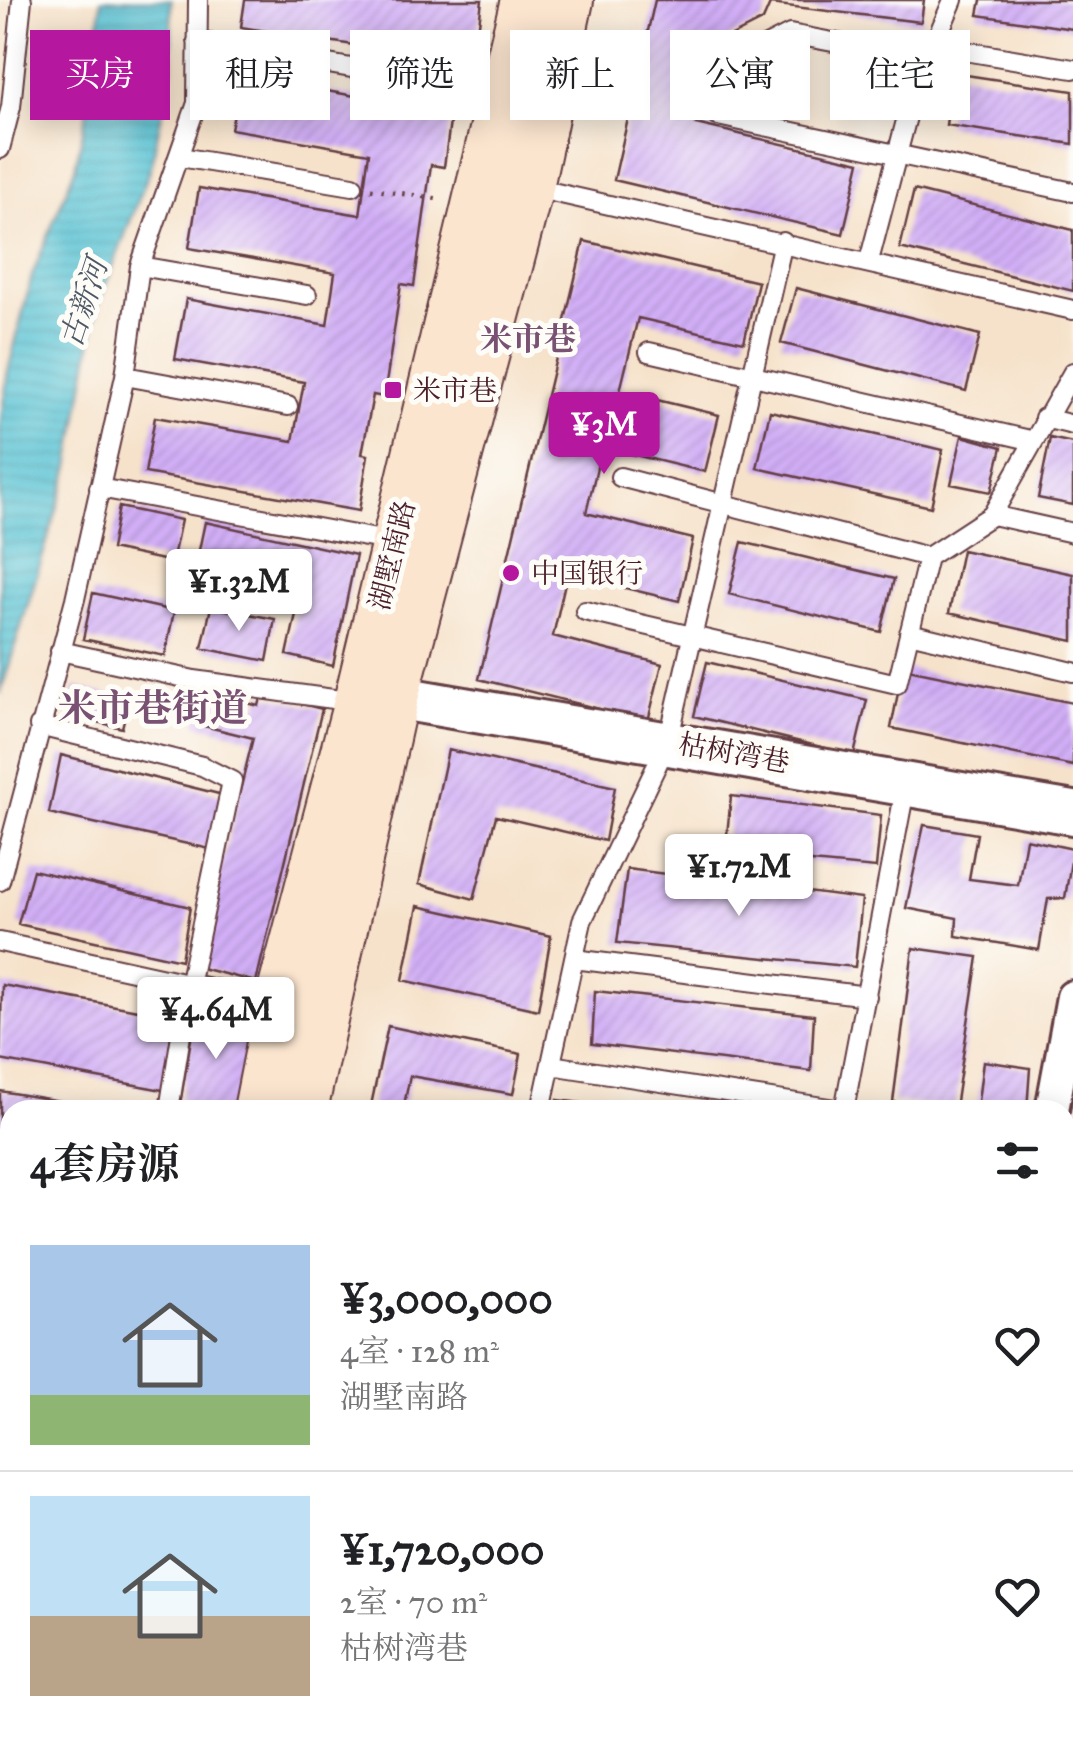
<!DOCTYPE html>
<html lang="zh">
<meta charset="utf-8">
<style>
:root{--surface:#fff;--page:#f6f6f6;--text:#202124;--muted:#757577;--line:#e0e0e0;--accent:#b5179e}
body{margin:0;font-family:"IM FELL Great Primer","Noto Serif SC",serif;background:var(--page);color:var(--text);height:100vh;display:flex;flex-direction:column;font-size:38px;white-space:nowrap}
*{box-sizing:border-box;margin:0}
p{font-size:32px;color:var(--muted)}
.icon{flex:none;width:55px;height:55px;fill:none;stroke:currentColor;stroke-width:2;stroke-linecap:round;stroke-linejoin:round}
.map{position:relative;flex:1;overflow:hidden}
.sheet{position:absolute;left:0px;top:1100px;width:1075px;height:642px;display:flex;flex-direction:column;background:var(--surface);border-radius:30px 30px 0 0;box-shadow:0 5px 25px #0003}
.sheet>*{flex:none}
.banner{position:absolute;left:30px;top:30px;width:1015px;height:90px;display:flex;gap:20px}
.price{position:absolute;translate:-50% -85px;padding:0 22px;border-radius:10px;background:#fff;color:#222;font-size:32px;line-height:65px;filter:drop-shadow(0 2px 5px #0008)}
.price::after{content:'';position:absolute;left:50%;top:60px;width:30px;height:22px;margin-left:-15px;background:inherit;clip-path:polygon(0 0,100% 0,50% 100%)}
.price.on{background:var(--accent);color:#fff}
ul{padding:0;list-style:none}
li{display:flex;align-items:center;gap:30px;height:250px;padding:0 30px}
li+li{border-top:2px solid var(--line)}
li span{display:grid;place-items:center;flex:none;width:280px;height:200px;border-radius:0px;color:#555}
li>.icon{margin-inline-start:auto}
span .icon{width:120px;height:120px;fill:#fffc;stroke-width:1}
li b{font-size:42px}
h2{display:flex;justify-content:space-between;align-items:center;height:120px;padding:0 30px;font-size:42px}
.chip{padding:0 35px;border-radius:0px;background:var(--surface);box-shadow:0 5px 25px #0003;font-size:35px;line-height:90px}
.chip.on{background:var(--accent);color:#fff}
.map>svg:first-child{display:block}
</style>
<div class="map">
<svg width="1073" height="1742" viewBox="0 0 1073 1742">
<defs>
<pattern id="water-rules" width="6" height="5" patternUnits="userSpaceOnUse" patternTransform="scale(2.5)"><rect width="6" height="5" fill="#59c3d4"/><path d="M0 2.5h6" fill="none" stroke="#4fa7b6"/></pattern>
<pattern id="building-hatch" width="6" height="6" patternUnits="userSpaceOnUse" patternTransform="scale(2.5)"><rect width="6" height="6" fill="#d1aef6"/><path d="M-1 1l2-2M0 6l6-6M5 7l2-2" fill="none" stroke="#b595d3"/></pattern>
</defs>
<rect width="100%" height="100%" fill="#fdfcf7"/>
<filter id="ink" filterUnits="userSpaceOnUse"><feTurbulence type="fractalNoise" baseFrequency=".01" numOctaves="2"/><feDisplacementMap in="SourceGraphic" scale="20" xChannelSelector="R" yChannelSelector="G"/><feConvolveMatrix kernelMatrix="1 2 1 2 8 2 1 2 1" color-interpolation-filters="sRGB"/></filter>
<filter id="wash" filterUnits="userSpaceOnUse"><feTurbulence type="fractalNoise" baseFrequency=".0048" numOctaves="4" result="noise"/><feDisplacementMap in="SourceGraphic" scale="40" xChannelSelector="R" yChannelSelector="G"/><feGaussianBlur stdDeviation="2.25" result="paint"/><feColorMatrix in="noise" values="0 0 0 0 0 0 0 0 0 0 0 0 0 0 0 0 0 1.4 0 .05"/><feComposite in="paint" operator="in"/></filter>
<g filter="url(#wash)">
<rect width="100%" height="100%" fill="#f6e2ca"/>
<path fill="url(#water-rules)" stroke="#527180" stroke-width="2.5" d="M 101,0 L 171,0 L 172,64 L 151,167 L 98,305 L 70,467 L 0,695 L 0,424 L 8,371 L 32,276 L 75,168 L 96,71 Z"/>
<g id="blocks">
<path fill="url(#building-hatch)" d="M 245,0 L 482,0 L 474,65 L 458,62 L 444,167 L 431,165 L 414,286 L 401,284 L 384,397 L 373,395 L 362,454 L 368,455 L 359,511 L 145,473 L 155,417 L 293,441 L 304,382 L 175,359 L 186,299 L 327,325 L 335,273 L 189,248 L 199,188 L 360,215 L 369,153 L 231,129 L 241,76 L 389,102 L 397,52 L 241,27 Z
M 655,0 L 924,0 L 921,22 L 770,4 L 763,20 L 714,45 L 696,124 L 860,162 L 843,234 L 614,180 Z
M 981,0 L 1073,0 L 1073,29 L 978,15 Z
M 953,73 L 1073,91 L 1073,144 L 946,125 Z
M 914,190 L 1073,230 L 1073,291 L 900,248 Z
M 584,241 L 758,282 L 744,342 L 638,318 L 620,391 L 719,415 L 705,472 L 602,447 L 586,513 L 693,539 L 679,601 L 567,574 L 553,636 L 662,664 L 648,721 L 479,679 Z
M 796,288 L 980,335 L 966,391 L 781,343 Z
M 770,411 L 943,450 L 931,507 L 757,468 Z
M 962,436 L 1002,447 L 991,492 L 951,484 Z
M 1050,438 L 1073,443 L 1073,505 L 1038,498 Z
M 119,507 L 181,520 L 172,562 L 111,549 Z
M 205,522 L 356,555 L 333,666 L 287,655 L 301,591 L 195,569 Z
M 742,542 L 894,579 L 881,632 L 729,594 Z
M 962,550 L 1073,574 L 1073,641 L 949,613 Z
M 93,593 L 174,611 L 165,656 L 83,639 Z
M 211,607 L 275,619 L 267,661 L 202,648 Z
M 707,662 L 867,700 L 854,755 L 694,716 Z
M 903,668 L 1073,703 L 1073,766 L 891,728 Z
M 75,687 L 129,699 L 122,728 L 69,715 Z
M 204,692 L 259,706 L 262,694 L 322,709 L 256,982 L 197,967 L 253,738 L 196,724 Z
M 448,750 L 615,787 L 605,841 L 496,816 L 474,899 L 419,884 Z
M 61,755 L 223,795 L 210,849 L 49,813 Z
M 731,796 L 881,815 L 876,868 L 725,854 Z
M 924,825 L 977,834 L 969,879 L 1018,885 L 1026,839 L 1073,849 L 1065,898 L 1048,899 L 1039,950 L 956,936 L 957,918 L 906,908 Z
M 627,869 L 862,899 L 855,967 L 617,943 Z
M 33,870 L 190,907 L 181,960 L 18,924 Z
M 418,906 L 551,936 L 538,1010 L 403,980 Z
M 913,948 L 978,957 L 955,1108 L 893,1102 Z
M 2,985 L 181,1018 L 168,1091 L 0,1060 Z
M 595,991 L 814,1015 L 811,1071 L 592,1044 Z
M 196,1010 L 252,1019 L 237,1110 L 179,1110 Z
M 388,1026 L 521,1054 L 513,1094 L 410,1076 L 403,1110 L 370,1110 Z
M 983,1061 L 1030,1068 L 1027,1110 L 977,1110 Z
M 0,1091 L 102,1108 L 101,1110 L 10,1110 L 10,1148 L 0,1147 Z
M 558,1100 L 621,1108 L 621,1110 L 557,1110 Z
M 0,1283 L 10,1285 L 10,1344 L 0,1342 Z
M 0,1516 L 10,1518 L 10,1672 L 0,1671 Z
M 341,1732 L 418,1732 L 417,1742 L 339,1742 Z
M 423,1732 L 487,1732 L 485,1742 Z"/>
</g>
</g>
<g filter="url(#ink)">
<use href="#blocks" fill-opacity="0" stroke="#643c43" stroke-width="2.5"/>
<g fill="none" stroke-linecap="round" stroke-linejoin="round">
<defs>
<path id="service" d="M 197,41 L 380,73
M 935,46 L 1073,69
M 929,60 L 790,34 L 731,64 L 718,116 L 1073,192
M 0,149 L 11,107 L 22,0
M 180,157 L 353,186
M 530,187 L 1073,310
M 869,261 L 913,94 L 953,0
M 140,266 L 307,295
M 649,352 L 1030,440
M 125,376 L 288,406
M 1044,418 L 1073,425
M 620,477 L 928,557
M 99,488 L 393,542
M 992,515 L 1073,533
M 585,611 L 897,684 L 928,557 L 992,515 L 1073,372
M 909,633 L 1073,672
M 60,651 L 194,680 L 355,702
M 39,726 L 202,766 L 232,781 L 189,985 L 169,1110
M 0,881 L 75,599 L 125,376 L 140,266 L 197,103 L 198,0
M 0,942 L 278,1003
M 574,959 L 867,996
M 551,1065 L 842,1110
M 541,1110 L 582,921 L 668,742 L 783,242
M 844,1110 L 906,784
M 0,1165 L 10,1166
M 1065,1254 L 1073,1255
M 1065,1618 L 1073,1619
M 655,1740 L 656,1732"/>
<path id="minor" d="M 1052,1110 L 1073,997
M 1046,1732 L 1047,1742"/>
<path id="tertiary" d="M 394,697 L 1073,813"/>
<path id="secondary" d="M 258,1110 L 279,1003 L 358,702 L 525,0
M 303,1110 L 394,697 L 529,187 L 569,0
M 0,1377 L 10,1379
M 0,1425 L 10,1427
M 1065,1521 L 1073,1522
M 1065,1564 L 1073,1564
M 152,1742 L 153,1732
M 197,1742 L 198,1732"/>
</defs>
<use href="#service" stroke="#643c43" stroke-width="22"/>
<use href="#minor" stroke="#643c43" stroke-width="38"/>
<use href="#tertiary" stroke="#643c43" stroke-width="48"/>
<use href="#secondary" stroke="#643c43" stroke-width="52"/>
<path stroke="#643c43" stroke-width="5" stroke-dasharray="2.5 8" stroke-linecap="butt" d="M 371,189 L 439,199
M 311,1742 L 313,1732"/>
<use href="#service" stroke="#fff" stroke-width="18"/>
<use href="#minor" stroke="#fff" stroke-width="32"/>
<use href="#tertiary" stroke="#fff" stroke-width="42"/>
<use href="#secondary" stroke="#fbe5cf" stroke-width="48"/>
</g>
</g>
<g fill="#b5179e" stroke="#fdfcf7" stroke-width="4">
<rect x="383" y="380" width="20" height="20" rx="5"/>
<circle cx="511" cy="573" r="10"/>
</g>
<g text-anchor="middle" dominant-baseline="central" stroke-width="10" stroke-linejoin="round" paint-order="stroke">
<g font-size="28" fill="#4a1f2b" stroke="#fdfcf7" text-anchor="start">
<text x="413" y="390">米市巷</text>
<text x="531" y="573">中国银行</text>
</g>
<g font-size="28" fill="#4a1f2b" stroke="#fdfcf7">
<text transform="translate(392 555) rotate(-76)">湖墅南路</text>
<text transform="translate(734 753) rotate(10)">枯树湾巷</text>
</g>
<g font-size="30" font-style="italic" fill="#4f5866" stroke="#fdfcf7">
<text transform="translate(84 303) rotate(-72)">古新河</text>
</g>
<g font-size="32" font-weight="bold" fill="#795172" stroke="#fdfcf7">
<text x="528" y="339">米市巷</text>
</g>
<g font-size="38" font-weight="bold" fill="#795172" stroke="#fdfcf7">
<text x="153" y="708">米市巷街道</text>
</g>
</g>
</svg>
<b class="price on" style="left:604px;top:477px">¥3M</b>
<b class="price" style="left:239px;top:634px">¥1.32M</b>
<b class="price" style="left:739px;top:919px">¥1.72M</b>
<b class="price" style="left:216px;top:1062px">¥4.64M</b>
<div class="banner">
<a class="chip on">买房</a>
<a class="chip">租房</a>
<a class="chip">筛选</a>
<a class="chip">新上</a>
<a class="chip">公寓</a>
<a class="chip">住宅</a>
</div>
<section class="sheet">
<h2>4套房源<svg class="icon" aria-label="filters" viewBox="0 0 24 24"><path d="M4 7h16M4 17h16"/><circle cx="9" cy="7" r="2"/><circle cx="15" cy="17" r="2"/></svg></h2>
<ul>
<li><span style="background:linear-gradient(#a9c7e8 75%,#8fb573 0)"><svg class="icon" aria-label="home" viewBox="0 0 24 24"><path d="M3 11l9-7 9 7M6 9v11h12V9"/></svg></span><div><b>¥3,000,000</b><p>4室 · 128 m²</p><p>湖墅南路</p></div><svg class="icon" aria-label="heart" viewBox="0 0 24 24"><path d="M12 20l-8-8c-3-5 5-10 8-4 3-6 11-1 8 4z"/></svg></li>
<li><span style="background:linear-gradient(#bfe0f5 60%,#b9a48a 0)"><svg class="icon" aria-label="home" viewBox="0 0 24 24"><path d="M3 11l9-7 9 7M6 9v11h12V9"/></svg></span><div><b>¥1,720,000</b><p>2室 · 70 m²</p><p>枯树湾巷</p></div><svg class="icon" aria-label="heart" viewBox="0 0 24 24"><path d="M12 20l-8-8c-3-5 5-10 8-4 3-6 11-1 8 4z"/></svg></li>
</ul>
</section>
</div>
